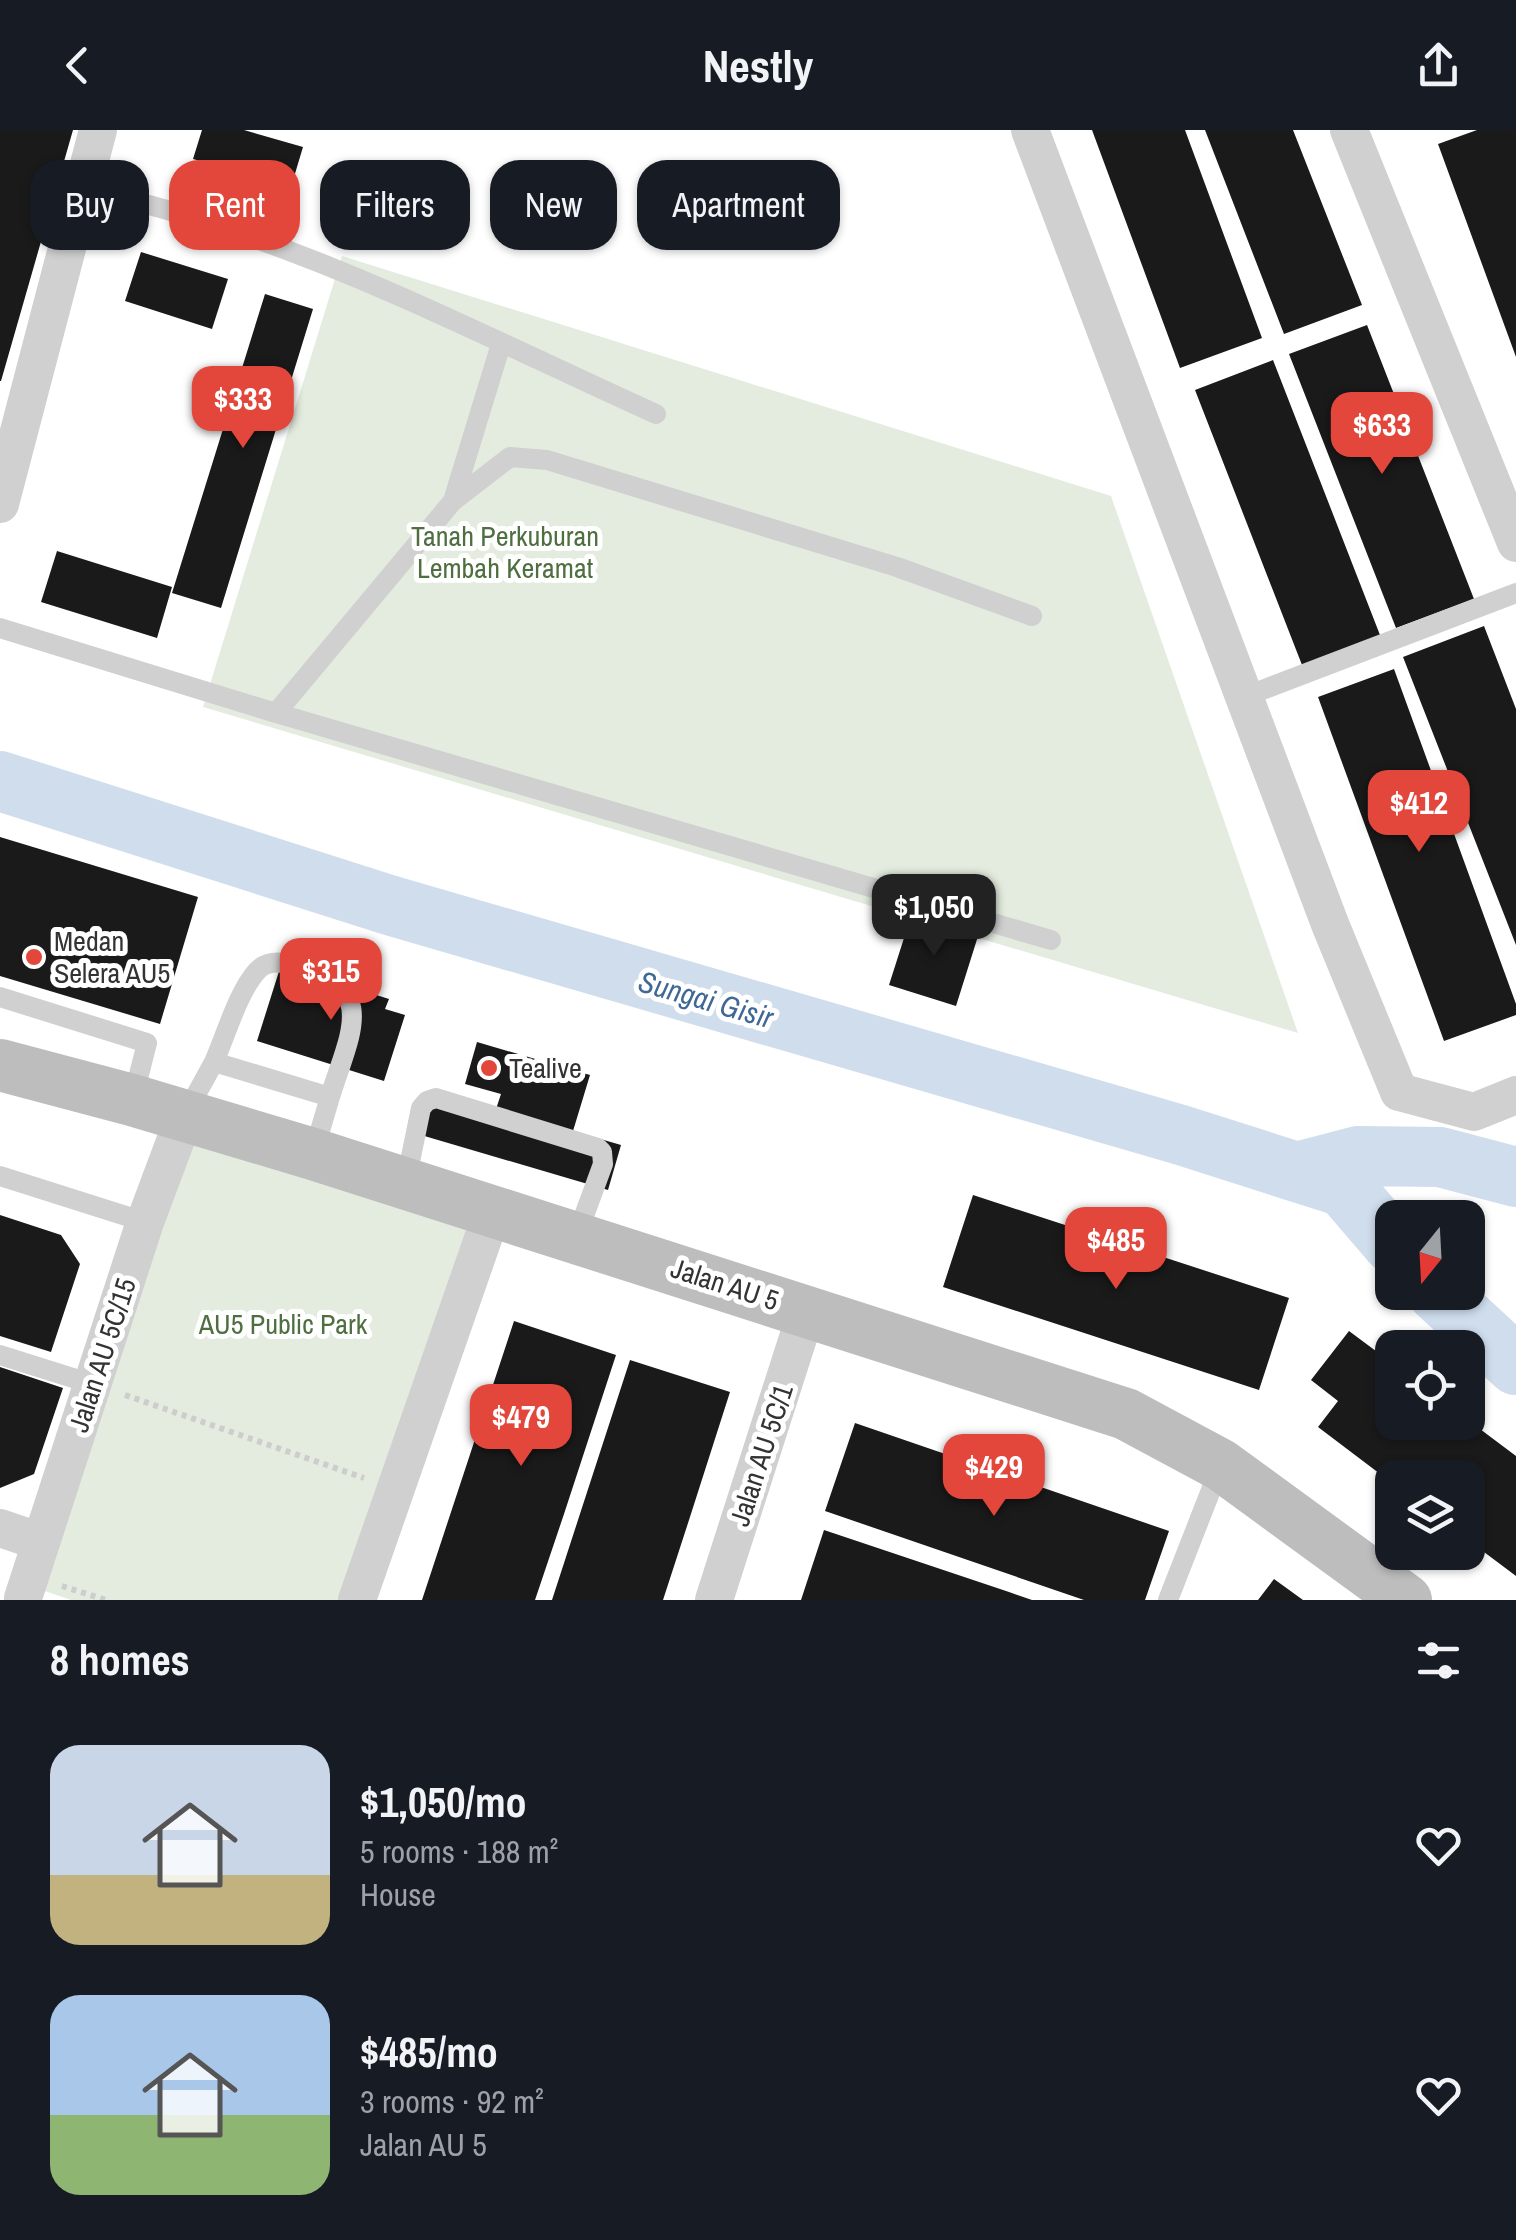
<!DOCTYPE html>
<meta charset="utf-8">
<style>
:root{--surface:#171b24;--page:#242831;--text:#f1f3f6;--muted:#9ea1a6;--accent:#e3473c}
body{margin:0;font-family:"Archivo Narrow",sans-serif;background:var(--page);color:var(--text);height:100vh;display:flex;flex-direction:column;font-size:38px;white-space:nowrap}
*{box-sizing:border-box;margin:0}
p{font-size:32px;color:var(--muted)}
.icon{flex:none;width:55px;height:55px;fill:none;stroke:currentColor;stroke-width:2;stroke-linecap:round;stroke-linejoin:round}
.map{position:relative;height:1470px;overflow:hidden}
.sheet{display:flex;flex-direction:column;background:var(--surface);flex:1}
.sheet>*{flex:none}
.banner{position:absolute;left:30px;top:30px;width:1000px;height:90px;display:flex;gap:20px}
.needle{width:65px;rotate:198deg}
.fabs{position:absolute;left:1375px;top:1070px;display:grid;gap:20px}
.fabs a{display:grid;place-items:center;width:110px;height:110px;border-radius:20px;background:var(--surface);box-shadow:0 2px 8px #0004;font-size:50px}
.price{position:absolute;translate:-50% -85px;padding:0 22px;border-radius:20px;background:var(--accent);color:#fff;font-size:32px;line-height:65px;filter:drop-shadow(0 2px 5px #0008)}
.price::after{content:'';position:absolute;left:50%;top:60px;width:30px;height:22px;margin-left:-15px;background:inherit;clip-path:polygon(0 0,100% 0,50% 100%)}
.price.selected{background:#222;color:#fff}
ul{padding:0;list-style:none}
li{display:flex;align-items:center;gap:30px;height:250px;padding:0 50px}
li span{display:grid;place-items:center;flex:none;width:280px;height:200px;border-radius:30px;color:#555}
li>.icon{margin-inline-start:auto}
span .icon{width:120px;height:120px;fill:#fffc;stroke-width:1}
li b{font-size:42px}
h2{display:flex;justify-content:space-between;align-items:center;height:120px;padding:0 50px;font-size:42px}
.chip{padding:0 35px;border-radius:30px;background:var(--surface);box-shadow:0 2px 8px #0004;font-size:35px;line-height:90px}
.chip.selected{background:var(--accent);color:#fff}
header{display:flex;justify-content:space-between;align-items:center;height:130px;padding:0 50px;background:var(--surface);font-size:45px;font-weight:800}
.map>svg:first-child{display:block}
</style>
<header><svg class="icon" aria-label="back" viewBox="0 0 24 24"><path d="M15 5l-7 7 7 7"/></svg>Nestly<svg class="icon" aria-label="share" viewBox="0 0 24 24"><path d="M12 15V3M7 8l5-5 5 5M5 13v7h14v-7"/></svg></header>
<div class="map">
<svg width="1516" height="1470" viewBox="0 0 1516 1470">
<rect width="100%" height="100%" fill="#fff"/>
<path fill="#e4ecdf" d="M 342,126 L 1111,366 L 1298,903 L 203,577 Z
M 191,994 L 483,1088 L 339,1470 L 71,1470 L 36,1458 Z"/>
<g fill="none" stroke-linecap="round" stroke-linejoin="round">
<path stroke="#cfdded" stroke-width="60" d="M 0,651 L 389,775 L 1181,1005 L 1344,1057 L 1392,1113
M 1297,1042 L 1358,1026 L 1440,1027 L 1516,1047
M 1437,1162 L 1516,1235"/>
</g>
<path fill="#1a1a1a" d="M 0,0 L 73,0 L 1,251 L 0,251 Z
M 202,0 L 244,0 L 303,17 L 291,57 L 193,29 Z
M 1092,0 L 1185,0 L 1262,208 L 1180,238 Z
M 1205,0 L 1293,0 L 1362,175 L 1284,204 Z
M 1477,0 L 1516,0 L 1516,227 L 1438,14 Z
M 141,122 L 228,149 L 212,199 L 125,171 Z
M 265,164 L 313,179 L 221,478 L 172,463 Z
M 1367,195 L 1474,469 L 1396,498 L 1289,224 Z
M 1273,230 L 1380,505 L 1302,535 L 1195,260 Z
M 57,421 L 172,457 L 157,508 L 41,472 Z
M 1484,496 L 1516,579 L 1516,815 L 1403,527 Z
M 1394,539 L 1516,874 L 1516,885 L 1444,911 L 1318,567 Z
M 0,707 L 198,767 L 160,894 L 0,846 Z
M 912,783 L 979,803 L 956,876 L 889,855 Z
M 281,835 L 389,869 L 385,879 L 405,885 L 384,951 L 257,911 Z
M 477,912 L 590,945 L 573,1001 L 621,1015 L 608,1060 L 421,1005 L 434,960 L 496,979 L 501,964 L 465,954 Z
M 973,1065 L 1289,1168 L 1259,1260 L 943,1157 Z
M 0,1085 L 61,1105 L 80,1134 L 51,1222 L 0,1206 Z
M 514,1191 L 616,1225 L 564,1384 L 535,1470 L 422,1470 Z
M 1349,1201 L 1392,1233 L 1392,1292 L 1468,1292 L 1468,1290 L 1516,1326 L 1516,1446 L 1468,1410 L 1468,1348 L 1392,1348 L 1392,1353 L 1318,1297 L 1338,1271 L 1311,1250 Z
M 630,1230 L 730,1262 L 689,1390 L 663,1470 L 552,1470 Z
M 0,1237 L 63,1258 L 34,1344 L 0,1358 Z
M 855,1293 L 1169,1401 L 1145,1470 L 1084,1470 L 825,1381 Z
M 824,1400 L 1009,1462 L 1032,1470 L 801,1470 Z
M 1274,1449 L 1303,1470 L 1258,1470 Z"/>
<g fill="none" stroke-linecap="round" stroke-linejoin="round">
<path stroke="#cdcdcd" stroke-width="6" stroke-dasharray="5 5" stroke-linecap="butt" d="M 125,1265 L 364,1348
M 62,1456 L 106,1470"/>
<path stroke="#d0d0d0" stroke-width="20" d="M 83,59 C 284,101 470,200 656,284
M 453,371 L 501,214
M 0,498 L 276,583 L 453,371 L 510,327 L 547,330 L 897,437 L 1032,486
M 1244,567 L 1516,463
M 276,583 L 1051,810
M 0,867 L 147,913 L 133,968
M 214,932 C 226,905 238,862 257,841 C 269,828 286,833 301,837 C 381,857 347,910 330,967
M 186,983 L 214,932 L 330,967 L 314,1021
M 0,1046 L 145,1092
M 406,1051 L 421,978 L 427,971 L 436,968 L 598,1018 L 602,1022 L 603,1034 L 577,1105
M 0,1225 L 92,1254
M 1168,1470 L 1220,1337"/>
<path stroke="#d0d0d0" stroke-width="38" d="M 1030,0 L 1330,794 L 1399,962 L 1474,982 L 1516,965
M 1349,0 L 1516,413
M 0,374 L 98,0
M 0,1398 L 41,1412
M 23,1468 L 145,1092 L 185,985
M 357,1470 L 493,1080
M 714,1470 L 807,1180"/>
<path stroke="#bdbdbd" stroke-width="52" d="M 0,935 L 132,970 L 313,1024 L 1126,1284 L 1221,1335 L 1406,1470"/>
</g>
<g fill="#e3473c" stroke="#fff" stroke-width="4">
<circle cx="34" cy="827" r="10"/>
<circle cx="489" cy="938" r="10"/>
</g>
<g text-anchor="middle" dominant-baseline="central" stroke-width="10" stroke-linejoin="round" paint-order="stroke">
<g font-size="28" fill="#4f6f40" stroke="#fff">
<text x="505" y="406">Tanah Perkuburan<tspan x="505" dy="32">Lembah Keramat</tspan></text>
<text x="283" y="1194">AU5 Public Park</text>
</g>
<g font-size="28" fill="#333" stroke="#fff" text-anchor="start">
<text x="54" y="811">Medan<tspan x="54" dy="32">Selera AU5</tspan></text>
<text x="509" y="938">Tealive</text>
</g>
<g font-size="28" fill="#333" stroke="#fff">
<text transform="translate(725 1154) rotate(18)">Jalan AU 5</text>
<text transform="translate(102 1225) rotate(-72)">Jalan AU 5C/15</text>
<text transform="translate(761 1325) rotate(-72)">Jalan AU 5C/1</text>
</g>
<g font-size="30" font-style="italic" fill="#406895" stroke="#fff">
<text transform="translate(706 869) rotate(16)">Sungai Gisir</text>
</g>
</g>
</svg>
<div class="fabs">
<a><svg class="needle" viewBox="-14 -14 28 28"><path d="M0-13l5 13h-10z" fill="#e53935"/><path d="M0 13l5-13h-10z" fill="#9ea1a6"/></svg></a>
<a><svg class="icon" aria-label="locate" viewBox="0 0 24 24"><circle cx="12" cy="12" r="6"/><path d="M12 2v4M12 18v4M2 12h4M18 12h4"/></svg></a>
<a><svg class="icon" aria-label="layers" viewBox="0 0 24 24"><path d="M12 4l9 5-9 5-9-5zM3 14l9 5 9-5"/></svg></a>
</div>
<b class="price" style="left:243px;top:321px">$333</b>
<b class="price" style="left:1382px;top:347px">$633</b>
<b class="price" style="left:1419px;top:725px">$412</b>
<b class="price selected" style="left:934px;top:829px">$1,050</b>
<b class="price" style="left:331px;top:893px">$315</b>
<b class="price" style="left:1116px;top:1162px">$485</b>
<b class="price" style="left:521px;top:1339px">$479</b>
<b class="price" style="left:994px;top:1389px">$429</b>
<div class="banner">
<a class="chip">Buy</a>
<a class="chip selected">Rent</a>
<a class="chip">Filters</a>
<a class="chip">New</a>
<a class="chip">Apartment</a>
</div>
</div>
<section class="sheet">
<h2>8 homes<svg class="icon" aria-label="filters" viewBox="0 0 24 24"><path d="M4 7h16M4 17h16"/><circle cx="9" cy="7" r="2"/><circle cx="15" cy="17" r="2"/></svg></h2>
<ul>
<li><span style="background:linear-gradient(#c9d6e8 65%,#c2b280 0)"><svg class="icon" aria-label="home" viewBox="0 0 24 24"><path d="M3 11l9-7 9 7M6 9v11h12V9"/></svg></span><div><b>$1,050/mo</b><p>5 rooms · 188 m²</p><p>House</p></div><svg class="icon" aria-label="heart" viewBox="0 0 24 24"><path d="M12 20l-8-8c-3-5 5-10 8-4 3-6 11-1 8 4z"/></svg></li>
<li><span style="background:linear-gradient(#a9c7e8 60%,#8fb573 0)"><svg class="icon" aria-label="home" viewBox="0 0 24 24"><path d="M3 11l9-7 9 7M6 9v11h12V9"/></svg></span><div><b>$485/mo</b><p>3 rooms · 92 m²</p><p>Jalan AU 5</p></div><svg class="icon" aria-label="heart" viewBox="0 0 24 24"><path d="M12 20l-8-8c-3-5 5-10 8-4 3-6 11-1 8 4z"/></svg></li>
</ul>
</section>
